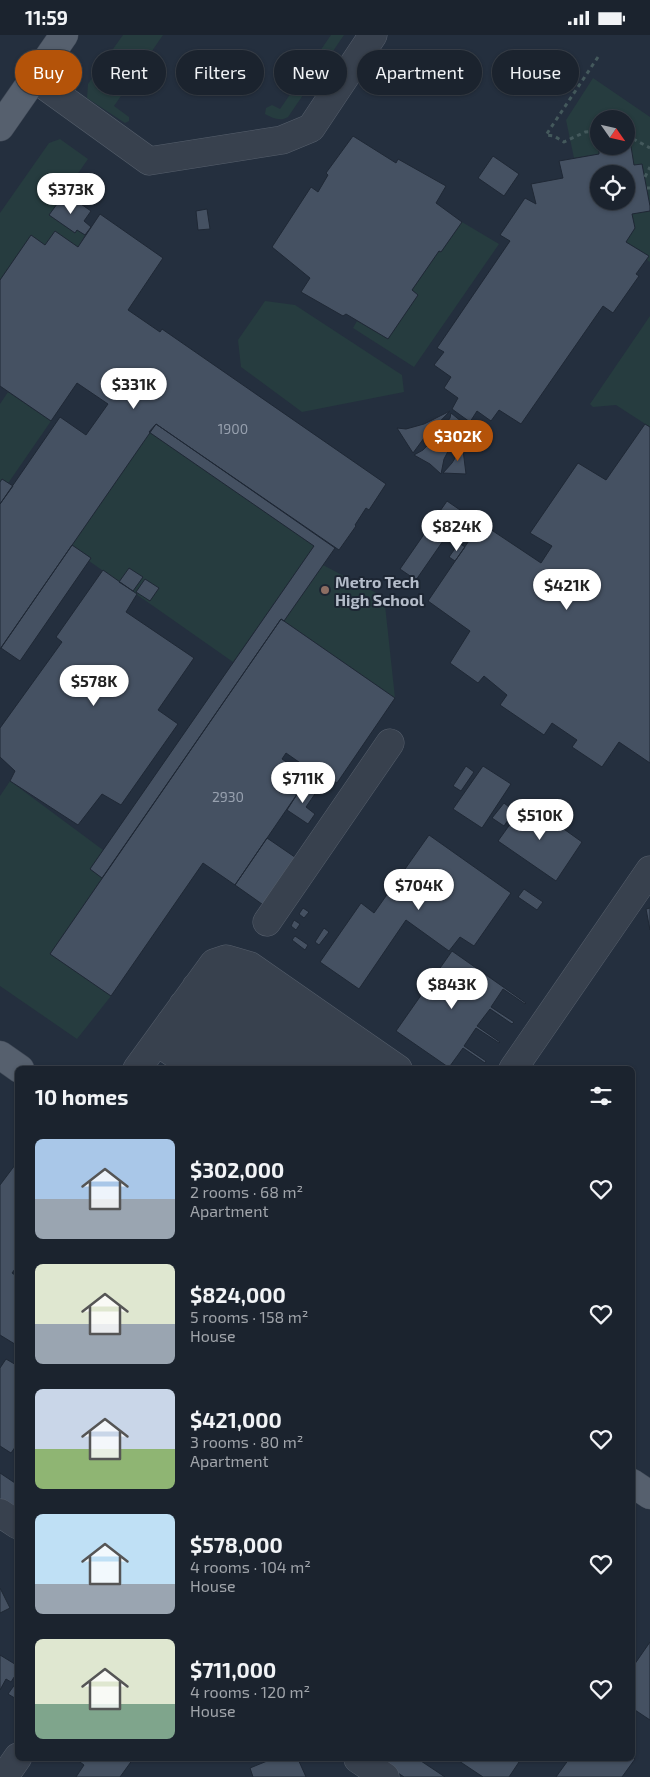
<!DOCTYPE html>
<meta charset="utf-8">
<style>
:root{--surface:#1b232e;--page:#282f3a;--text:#f1f3f6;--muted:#a0a4aa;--line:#39404a;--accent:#b45309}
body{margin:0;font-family:"Exo 2",sans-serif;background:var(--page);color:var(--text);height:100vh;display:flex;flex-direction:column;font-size:19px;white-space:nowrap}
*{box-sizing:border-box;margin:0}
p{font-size:16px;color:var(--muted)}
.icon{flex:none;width:28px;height:28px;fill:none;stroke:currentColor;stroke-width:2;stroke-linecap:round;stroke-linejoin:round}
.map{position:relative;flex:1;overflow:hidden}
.sheet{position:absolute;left:15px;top:1031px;width:620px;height:695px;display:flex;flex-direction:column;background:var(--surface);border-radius:8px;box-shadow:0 1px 4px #0004,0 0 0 1px var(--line)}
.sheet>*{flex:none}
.banner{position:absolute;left:15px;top:15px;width:620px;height:45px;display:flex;gap:10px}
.needle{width:32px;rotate:124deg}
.fabs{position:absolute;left:590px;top:75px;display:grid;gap:10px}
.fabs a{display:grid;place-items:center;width:45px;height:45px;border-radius:50%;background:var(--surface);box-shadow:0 1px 4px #0004,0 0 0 1px var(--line);font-size:25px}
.price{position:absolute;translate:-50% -42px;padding:0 11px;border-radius:18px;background:#fff;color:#222;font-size:16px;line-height:32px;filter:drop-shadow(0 1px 2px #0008)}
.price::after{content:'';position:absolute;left:50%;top:30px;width:15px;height:11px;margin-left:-8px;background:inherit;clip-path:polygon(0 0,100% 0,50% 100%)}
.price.selected{background:var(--accent);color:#fff}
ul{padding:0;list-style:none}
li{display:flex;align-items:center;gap:15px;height:125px;padding:0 20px}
li span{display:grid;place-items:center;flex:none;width:140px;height:100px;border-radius:8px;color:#555}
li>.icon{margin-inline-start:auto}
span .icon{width:60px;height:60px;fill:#fffc;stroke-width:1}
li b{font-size:21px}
h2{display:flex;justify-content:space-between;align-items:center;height:60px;padding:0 20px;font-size:21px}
.pill{padding:0 18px;border-radius:22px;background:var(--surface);box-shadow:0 1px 4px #0004,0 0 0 1px var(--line);font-size:18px;line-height:45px}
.pill.selected{background:var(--accent);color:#fff}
.status{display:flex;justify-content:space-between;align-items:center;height:35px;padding:0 25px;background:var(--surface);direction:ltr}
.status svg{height:14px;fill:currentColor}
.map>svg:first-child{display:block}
</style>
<div class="status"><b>11:59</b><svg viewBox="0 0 49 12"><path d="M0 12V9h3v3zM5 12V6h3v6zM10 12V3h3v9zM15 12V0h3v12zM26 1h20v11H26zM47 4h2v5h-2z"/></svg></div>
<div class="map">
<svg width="650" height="1742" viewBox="0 0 650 1742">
<rect width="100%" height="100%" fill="#242f3e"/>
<path fill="#263c3f" d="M 123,0 L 163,0 L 114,71 L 129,82 L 129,86 L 125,88 L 87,63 L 88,49 Z
M 331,0 L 344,0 L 288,82 C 280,87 273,83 265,79 L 266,73 L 272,70 L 280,74 Z
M 593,43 L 650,82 L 650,171 L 642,129 L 634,130 L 626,106 L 626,84 L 599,84 L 599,111 L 602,111 L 599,112 L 599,119 L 574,123 L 566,85 Z
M 60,104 L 88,124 L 49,180 L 75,198 L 77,195 L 85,200 L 78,212 L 45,210 L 31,200 L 0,245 L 0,178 L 49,108 Z
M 650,176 L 650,227 L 647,225 L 649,221 L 626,207 L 635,193 L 632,179 Z
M 462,187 L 499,209 L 414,332 L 353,293 L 357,286 L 388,304 L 418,260 L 412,255 L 439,216 L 441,217 Z
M 265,266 L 295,270 L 402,340 L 404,357 L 302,377 L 241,332 L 238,305 Z
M 650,281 L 650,392 L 616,370 L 593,372 L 590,369 Z
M 8,357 L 51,386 L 0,460 L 0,369 Z
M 149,397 L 314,511 L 233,627 L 89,526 L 91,523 L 72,510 Z
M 323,530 L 380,560 L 385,570 L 395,663 L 284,586 Z
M 10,746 L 103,815 L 90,834 L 102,843 L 50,919 L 111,961 L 77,1004 L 0,951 L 0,761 Z"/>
<path fill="#455162" stroke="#1f2835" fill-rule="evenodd" d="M 353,101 L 396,128 L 398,124 L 446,151 L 436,168 L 462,187 L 441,217 L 439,216 L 412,255 L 418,260 L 388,304 L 346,279 L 343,281 L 301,257 L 310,243 L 272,212 L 311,152 L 318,157 L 328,140 L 326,138 Z
M 630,105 L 634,130 L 642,129 L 650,171 L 650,176 L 632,179 L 635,193 L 626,207 L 649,221 L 636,239 L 639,241 L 613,278 L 603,271 L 521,389 L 499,375 L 491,386 L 477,376 L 470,387 L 452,374 L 458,363 L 444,353 L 451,342 L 434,330 L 444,317 L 437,313 L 510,206 L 500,200 L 525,163 L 536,169 L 531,149 L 563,143 L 559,126 L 599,119 L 599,112 L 626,111 L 626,106 ZM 599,139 L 626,139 L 626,166 L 599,166 Z
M 493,121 L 519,139 L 504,161 L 478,143 Z
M 65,158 L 91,176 L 84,186 L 91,192 L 85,200 L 77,195 L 75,198 L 49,180 Z
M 207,174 L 210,194 L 198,195 L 196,176 Z
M 100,179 L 163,223 L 128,275 L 160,297 L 162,294 L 386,449 L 369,475 L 366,473 L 355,490 L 356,491 L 339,515 L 156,389 L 0,614 L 0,469 L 60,382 L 86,400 L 108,369 L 77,348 L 51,386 L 0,351 L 0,245 L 31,200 L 45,210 L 55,196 L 78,212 Z
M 450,376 L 424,403 L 413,418 L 397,393 L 406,394 L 424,389 Z
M 451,378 L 462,387 L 467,388 L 455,403 L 444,424 L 441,439 L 430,429 L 414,420 L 423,415 L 438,400 L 450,383 Z
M 156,389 L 335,513 L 284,586 L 281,584 L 102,843 L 90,834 L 314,511 L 149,397 Z
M 468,389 L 463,415 L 466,439 L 443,438 L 452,428 L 460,415 Z
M 645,389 L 650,392 L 650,728 L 619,707 L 602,732 L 572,712 L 577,705 L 552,688 L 544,700 L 500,670 L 507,660 L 484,641 L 478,648 L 450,628 L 470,596 L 428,566 L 481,488 L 541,528 L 552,511 L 530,498 L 578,428 L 606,445 Z
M 2,444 L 13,451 L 0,469 L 0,447 Z
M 447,466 L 463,477 L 416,545 L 400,534 Z
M 459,508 L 465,512 L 455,526 L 449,522 Z
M 72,510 L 91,523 L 20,626 L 1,613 Z
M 129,533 L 143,542 L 133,556 L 119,547 Z
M 103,535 L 137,559 L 126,577 L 194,623 L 158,675 L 178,689 L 121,770 L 102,759 L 78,790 L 10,746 L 15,736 L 0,722 L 0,693 L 62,607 L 56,602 Z
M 145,544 L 159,553 L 150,566 L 136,557 Z
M 281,584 L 395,663 L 337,748 L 308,729 L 306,732 L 286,718 L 282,724 L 307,741 L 304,745 L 306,746 L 235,850 L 203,828 L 111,961 L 50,919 Z
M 466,731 L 474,737 L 461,756 L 453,751 Z
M 483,731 L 511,749 L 482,793 L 453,774 Z
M 305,747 L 317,756 L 306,772 L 315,779 L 308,789 L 287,775 Z
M 526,767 L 582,807 L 556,846 L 498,806 Z
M 504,768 L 514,776 L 504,791 L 492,783 Z
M 429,800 L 511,858 L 474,911 L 460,902 L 449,916 L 406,885 L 359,954 L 320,927 L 361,868 L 374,878 Z
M 267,803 L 302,827 L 269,874 L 235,850 Z
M 524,854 L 543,867 L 537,875 L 518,862 Z
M 303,873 L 309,877 L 304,883 L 299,879 Z
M 650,873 L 650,895 L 646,874 Z
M 294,885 L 300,889 L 296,895 L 291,891 Z
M 324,893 L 329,897 L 319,910 L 315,907 Z
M 295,901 L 308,910 L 305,915 L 292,905 Z
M 452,916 L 526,968 L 525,969 L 503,954 L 491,972 L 514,987 L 512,989 L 490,974 L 477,991 L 500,1007 L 499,1008 L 476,993 L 464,1011 L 486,1026 L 485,1028 L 463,1013 L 450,1031 L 455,1034 L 451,1034 L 396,996 Z
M 18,1126 L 18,1230 L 12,1238 L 18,1242 L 18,1311 L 0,1300 L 0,1150 Z
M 6,1324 L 18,1331 L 18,1408 L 11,1418 L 0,1411 L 0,1333 Z
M 0,1438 L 18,1450 L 18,1477 L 0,1465 Z
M 0,1553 L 10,1573 L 0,1578 Z
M 650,1607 L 650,1685 L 632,1673 L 632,1633 Z
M 0,1620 L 18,1631 L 18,1636 L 11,1647 L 6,1644 L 0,1655 Z
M 18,1645 L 18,1665 L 8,1659 Z
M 632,1722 L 635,1724 L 622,1742 L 556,1742 L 569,1724 L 632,1724 Z
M 76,1724 L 133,1724 L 120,1742 L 76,1742 L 84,1730 Z
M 272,1724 L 298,1724 L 306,1742 L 253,1742 L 250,1733 Z
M 377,1724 L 418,1724 L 445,1742 L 404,1742 Z
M 456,1724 L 521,1724 L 509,1742 L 483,1742 Z"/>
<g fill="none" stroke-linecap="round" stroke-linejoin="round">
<defs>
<path id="minor" d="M 34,43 L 149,126 L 282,105 L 311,93 L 373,0
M 267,887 L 390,708
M 209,935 L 356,1034
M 196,952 L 318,1034
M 183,970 L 277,1034
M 171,987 L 240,1034
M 157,1007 L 197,1034
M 137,1034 L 214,928 L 226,924 L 250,931 L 398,1034
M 513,1034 L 650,835
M 0,1478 L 18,1490
M 358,1724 L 385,1742
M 4,1742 L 18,1722"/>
<path id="major" d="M 0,92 L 64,0
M 0,1020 L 20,1034
M 632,1448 L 650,1460"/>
</defs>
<use href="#minor" stroke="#565f6c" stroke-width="29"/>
<use href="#major" stroke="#414a57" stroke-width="29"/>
<path stroke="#44595c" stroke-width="3" stroke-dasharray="4 4" stroke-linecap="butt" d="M 598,22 L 546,100 L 554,101 L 564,107 L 585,97 L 599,96
M 626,100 L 650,113
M 645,142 L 650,132
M 647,153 L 650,153"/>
<use href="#minor" stroke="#38414e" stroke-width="28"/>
<use href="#major" stroke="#56606e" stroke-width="28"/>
</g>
<circle fill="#8d6e63" stroke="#1d2633" stroke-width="2" cx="325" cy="555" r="5"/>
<g text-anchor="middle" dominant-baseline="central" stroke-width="4" stroke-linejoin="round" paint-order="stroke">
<g font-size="14" fill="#98a1af">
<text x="233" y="393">1900</text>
<text x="228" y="761">2930</text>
</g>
<g font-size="16" font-weight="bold" fill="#b4bcc9" stroke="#1d2633" text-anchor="start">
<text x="335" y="546">Metro Tech<tspan x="335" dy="18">High School</tspan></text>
</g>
</g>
</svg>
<div class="fabs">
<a><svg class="needle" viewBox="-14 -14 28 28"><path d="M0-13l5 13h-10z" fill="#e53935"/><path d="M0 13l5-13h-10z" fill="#a0a4aa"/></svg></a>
<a><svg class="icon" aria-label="locate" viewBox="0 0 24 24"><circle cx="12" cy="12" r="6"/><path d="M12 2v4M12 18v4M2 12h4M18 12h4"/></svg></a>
</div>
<b class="price" style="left:71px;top:180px">$373K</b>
<b class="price" style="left:134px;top:375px">$331K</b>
<b class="price selected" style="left:458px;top:427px">$302K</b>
<b class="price" style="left:457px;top:517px">$824K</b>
<b class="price" style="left:567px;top:576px">$421K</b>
<b class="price" style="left:94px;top:672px">$578K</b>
<b class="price" style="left:303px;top:769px">$711K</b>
<b class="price" style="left:540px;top:806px">$510K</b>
<b class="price" style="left:419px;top:876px">$704K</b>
<b class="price" style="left:452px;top:975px">$843K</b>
<div class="banner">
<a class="pill selected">Buy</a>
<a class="pill">Rent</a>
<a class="pill">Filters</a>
<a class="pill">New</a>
<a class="pill">Apartment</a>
<a class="pill">House</a>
</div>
<section class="sheet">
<h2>10 homes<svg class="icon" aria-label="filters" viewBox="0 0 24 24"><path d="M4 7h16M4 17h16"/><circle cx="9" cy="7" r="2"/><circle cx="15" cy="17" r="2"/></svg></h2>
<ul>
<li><span style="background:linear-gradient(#a9c7e8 60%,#9aa5b1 0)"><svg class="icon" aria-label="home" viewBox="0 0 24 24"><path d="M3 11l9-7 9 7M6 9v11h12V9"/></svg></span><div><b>$302,000</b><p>2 rooms · 68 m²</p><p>Apartment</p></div><svg class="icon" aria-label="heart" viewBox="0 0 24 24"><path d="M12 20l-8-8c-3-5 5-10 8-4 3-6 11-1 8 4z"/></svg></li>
<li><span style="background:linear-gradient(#dfe7d0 60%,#9aa5b1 0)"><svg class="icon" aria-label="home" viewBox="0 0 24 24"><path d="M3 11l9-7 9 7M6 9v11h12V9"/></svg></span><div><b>$824,000</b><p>5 rooms · 158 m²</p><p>House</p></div><svg class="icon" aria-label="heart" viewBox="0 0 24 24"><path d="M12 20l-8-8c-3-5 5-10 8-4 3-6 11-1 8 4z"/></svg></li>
<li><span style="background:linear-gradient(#c9d6e8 60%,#8fb573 0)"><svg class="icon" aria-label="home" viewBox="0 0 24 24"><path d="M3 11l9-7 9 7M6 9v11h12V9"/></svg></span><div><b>$421,000</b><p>3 rooms · 80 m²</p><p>Apartment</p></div><svg class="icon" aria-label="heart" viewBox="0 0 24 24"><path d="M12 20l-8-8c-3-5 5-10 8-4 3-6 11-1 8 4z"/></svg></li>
<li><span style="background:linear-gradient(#bfe0f5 70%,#9aa5b1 0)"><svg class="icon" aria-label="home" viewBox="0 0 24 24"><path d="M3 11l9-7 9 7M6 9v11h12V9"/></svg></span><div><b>$578,000</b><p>4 rooms · 104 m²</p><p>House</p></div><svg class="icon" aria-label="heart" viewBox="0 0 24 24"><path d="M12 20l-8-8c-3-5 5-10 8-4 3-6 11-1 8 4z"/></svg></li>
<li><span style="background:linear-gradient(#dfe7d0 65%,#7fa58c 0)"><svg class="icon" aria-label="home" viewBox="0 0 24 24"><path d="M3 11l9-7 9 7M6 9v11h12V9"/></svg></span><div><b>$711,000</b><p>4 rooms · 120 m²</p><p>House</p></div><svg class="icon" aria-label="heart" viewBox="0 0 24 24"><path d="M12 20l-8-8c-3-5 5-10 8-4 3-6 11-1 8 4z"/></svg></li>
</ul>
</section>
</div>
